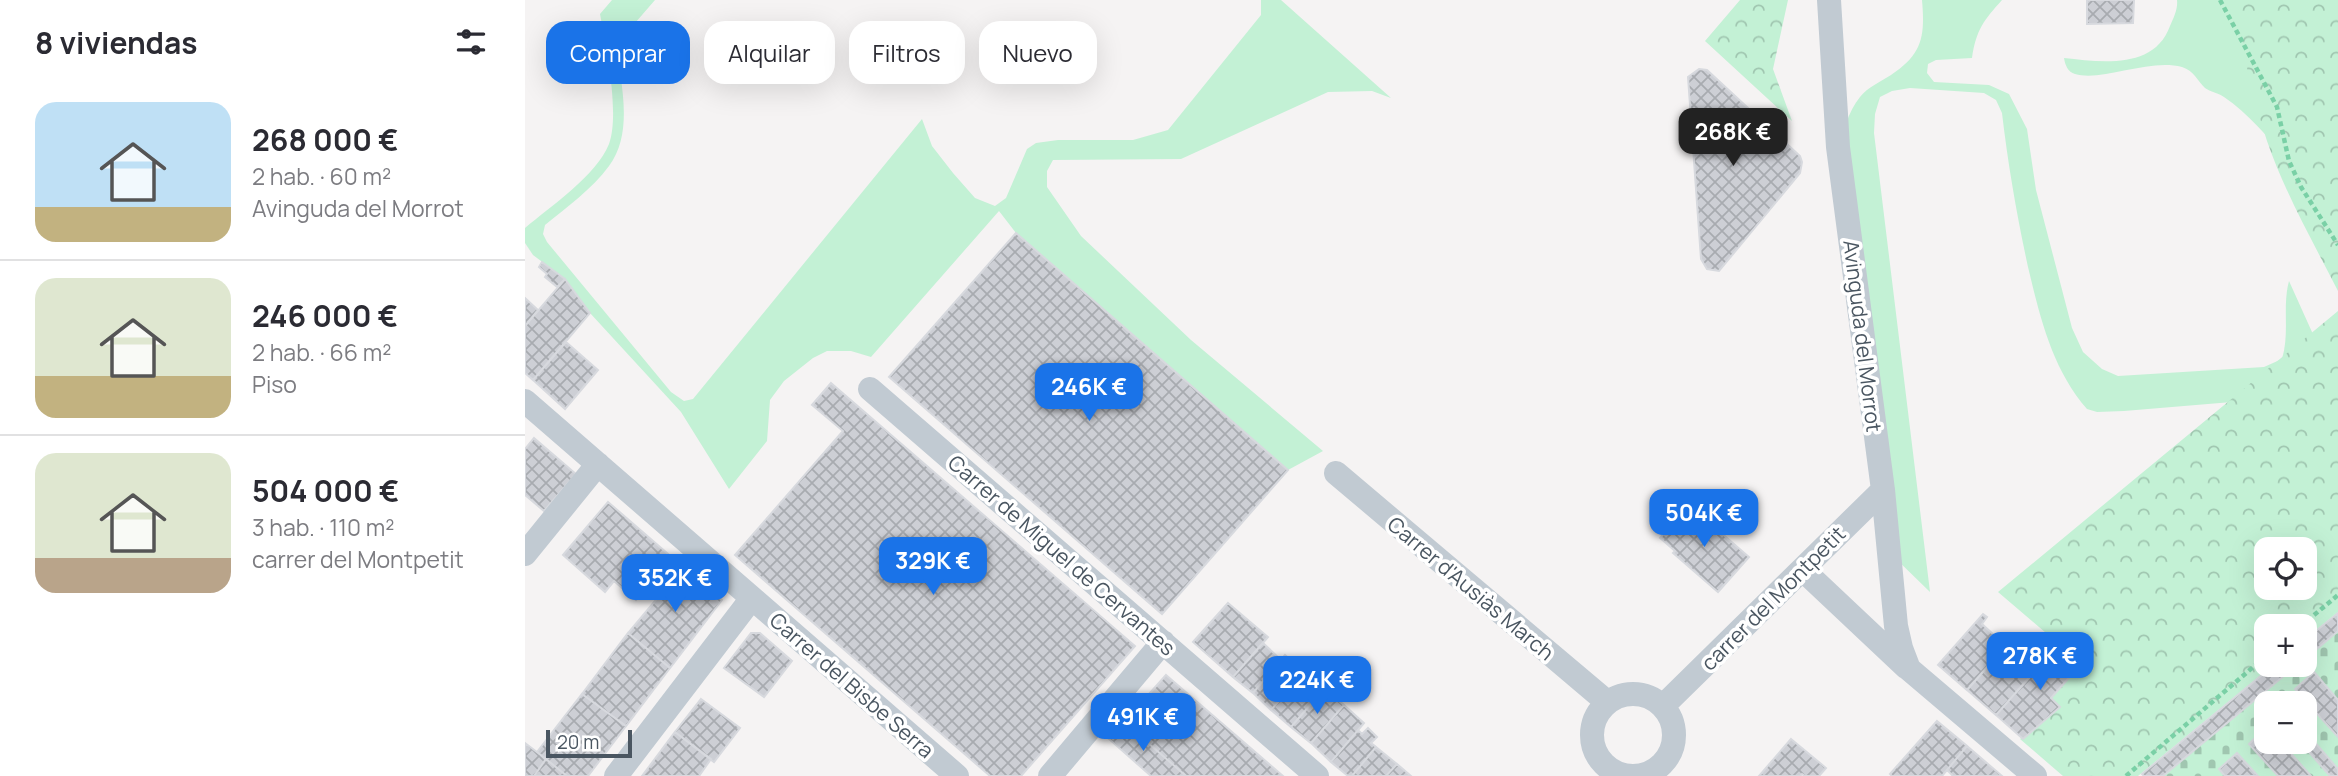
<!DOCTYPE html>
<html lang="es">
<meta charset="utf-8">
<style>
:root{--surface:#fff;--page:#f7f7f7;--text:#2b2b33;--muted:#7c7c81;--line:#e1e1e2;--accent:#1a73e8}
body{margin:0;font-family:Manrope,sans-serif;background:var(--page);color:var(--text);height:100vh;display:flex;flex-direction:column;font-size:26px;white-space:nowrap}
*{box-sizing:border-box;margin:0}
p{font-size:23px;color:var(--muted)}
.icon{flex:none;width:38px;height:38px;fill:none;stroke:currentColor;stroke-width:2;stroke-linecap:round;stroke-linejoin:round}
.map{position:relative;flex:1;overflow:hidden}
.drawer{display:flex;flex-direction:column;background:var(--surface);width:525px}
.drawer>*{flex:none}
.hud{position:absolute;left:21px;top:21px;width:665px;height:63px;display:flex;gap:14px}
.buttons{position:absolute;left:1729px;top:537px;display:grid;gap:14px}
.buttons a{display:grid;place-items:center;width:63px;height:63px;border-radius:14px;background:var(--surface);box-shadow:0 7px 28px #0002;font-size:35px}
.scale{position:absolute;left:21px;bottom:18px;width:86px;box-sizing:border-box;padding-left:7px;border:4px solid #4a5661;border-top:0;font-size:19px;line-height:24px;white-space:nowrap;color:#4a5661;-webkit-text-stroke:5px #fff;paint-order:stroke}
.price{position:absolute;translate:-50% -60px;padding:0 16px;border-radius:14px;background:var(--accent);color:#fff;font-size:23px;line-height:46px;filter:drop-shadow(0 2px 4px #0008)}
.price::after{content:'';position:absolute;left:50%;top:42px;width:21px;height:16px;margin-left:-10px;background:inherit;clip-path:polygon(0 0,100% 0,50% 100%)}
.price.on{background:#222;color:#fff}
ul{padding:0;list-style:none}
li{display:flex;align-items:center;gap:21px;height:175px;padding:0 35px}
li+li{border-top:2px solid var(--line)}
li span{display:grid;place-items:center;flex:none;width:196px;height:140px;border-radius:21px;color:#555}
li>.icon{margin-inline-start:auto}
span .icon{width:84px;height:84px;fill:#fffc;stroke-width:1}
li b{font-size:30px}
h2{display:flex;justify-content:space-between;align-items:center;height:84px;padding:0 35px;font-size:30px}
.chip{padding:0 24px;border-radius:21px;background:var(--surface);box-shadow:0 7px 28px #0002;font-size:24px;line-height:63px}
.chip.on{background:var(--accent);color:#fff}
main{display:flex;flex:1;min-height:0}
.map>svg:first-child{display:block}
</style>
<main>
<section class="drawer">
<h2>8 viviendas<svg class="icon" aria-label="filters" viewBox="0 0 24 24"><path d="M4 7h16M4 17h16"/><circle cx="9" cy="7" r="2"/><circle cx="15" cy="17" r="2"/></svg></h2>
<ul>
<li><span style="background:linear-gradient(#bfe0f5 75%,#c2b280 0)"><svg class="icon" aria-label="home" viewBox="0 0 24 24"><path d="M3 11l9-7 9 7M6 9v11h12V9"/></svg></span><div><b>268 000 €</b><p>2 hab. · 60 m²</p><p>Avinguda del Morrot</p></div></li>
<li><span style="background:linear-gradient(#dfe7d0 70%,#c2b280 0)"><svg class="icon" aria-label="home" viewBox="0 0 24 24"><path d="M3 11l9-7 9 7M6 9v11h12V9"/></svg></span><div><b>246 000 €</b><p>2 hab. · 66 m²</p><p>Piso</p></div></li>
<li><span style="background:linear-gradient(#dfe7d0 75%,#b9a48a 0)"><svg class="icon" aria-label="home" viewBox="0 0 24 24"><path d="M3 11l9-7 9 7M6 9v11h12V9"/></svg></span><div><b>504 000 €</b><p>3 hab. · 110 m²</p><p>carrer del Montpetit</p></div></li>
</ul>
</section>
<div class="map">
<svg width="1813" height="776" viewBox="0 0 1813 776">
<defs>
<pattern id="cemetery-stones" width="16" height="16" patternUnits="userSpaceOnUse" patternTransform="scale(1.75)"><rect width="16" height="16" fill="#c3f1d5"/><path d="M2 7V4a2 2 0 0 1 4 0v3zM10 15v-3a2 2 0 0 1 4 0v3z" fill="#a0c6b0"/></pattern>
<pattern id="park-crowns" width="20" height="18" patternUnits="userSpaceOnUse" patternTransform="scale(1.75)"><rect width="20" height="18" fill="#c3f1d5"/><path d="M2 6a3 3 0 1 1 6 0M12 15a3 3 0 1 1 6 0" fill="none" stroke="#a0c6b0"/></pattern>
<pattern id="building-cross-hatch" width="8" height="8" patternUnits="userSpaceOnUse" patternTransform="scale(1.75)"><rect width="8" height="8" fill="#cdcfd5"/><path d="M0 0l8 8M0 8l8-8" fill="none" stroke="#a8abb0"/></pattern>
</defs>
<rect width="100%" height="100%" fill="#f5f3f3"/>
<path fill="#c3f1d5" d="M 87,0 L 130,0 L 91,45 C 96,83 109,133 84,166 C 67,189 42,207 20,225 L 18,234 L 22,242 L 146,392 L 159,401 L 168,399 L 397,119 L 407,146 L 428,173 L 450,198 L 470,206 L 481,198 L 502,149 L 511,143 L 533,140 L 608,140 L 643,130 L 736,15 L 736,0 L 756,0 L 866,98 L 847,91 L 803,92 L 656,159 L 528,160 L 522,171 L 522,187 L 556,236 L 666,340 L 798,451 L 763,470 L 491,233 L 474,211 L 346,357 L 326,351 L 302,351 L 288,358 L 259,381 L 245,400 L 242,441 L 204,489 L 156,412 L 65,313 L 40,279 L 8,255 L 0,243 L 0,228 C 26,206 71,176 84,144 C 95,114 81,45 75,14 Z
M 1397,0 L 1477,0 C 1459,20 1451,30 1447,58 L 1411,60 L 1403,64 L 1402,73 L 1409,82 L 1464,85 L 1484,94 L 1502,129 L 1511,190 L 1547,328 L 1558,352 L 1577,369 L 1593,376 L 1739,367 L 1757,359 C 1765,333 1757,307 1764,281 L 1796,352 L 1719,401 L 1599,411 L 1572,412 L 1562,409 C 1527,369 1515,317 1503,267 C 1492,216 1483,165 1477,113 L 1471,100 L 1459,93 L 1385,88 L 1367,91 L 1355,97 L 1350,114 L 1349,133 L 1405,592 L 1365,553 L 1313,147 C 1319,130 1323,112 1335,97 C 1343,87 1355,82 1366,75 C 1398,54 1400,36 1397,0 Z
M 1652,0 L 1813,0 L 1764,161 C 1744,139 1724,114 1699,97 C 1694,93 1685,92 1680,88 C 1672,80 1669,71 1657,67 C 1624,58 1577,82 1550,74 C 1543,72 1540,65 1539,58 C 1576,62 1629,70 1645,26 C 1649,17 1653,9 1652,0 Z"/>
<path fill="url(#cemetery-stones)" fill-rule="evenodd" d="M 1813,613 L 1813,776 L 1619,776 L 1617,774 L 1749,665 L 1780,665 L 1780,640 ZM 1741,704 L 1780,704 L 1780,742 L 1741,742 Z"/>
<path fill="url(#park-crowns)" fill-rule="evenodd" d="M 1215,0 L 1263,0 L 1248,69 L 1267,121 L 1180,41 Z
M 1708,0 L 1813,0 L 1813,291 C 1788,242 1760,193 1742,141 C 1727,95 1717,47 1708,0 Z
M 1813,311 L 1813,612 L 1780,639 L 1780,626 L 1741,626 L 1741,665 L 1748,665 L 1613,776 L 1538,776 L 1495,739 L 1533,707 L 1525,698 L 1556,663 L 1473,592 ZM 1741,550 L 1780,550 L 1780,588 L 1741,588 Z"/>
<path fill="url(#building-cross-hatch)" stroke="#d7d9de" stroke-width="2" d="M 1562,0 L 1609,0 L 1608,23 L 1562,24 Z
M 1174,69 L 1182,70 L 1275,156 L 1277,162 L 1275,173 L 1194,271 L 1182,269 L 1176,259 L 1163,77 Z
M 491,233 L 763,470 L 637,614 L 364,377 Z
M 17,262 L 40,279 L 32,287 L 20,277 L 22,274 L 14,267 Z
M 40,279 L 65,313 L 8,380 L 0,373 L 0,326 Z
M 0,298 L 13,310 L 0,326 Z
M 41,342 L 73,370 L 40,409 L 8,380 Z
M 306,383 L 610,646 L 496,776 L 465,776 L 210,555 L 318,431 L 287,405 Z
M 9,438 L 51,474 L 19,511 L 0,495 L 0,449 Z
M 83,502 L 149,559 L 111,600 L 89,581 L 80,592 L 38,555 Z
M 1164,505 L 1224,557 L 1193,592 L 1148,553 L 1150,551 L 1135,538 Z
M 149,559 L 197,600 L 145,668 L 103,633 L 140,589 L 130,579 Z
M 703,603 L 743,637 L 708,677 L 668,642 Z
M 1813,613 L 1813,631 L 1780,659 L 1780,640 Z
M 1458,614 L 1462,617 L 1457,624 L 1481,646 L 1442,690 L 1413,665 Z
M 103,633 L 145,668 L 101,726 L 57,694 Z
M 226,633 L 235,633 L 267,661 L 239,697 L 199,668 Z
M 1535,642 L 1558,662 L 1526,698 L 1535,707 L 1498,739 L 1471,715 Z
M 738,643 L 756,660 L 728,693 L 708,677 Z
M 1477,650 L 1506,676 L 1471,715 L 1442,690 Z
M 760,655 L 780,672 L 746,710 L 728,693 Z
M 1749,665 L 1772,665 L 1638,776 L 1619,776 L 1617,774 Z
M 780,672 L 799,689 L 766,727 L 746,710 Z
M 1789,672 L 1813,700 L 1813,737 L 1770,689 Z
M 641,675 L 758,776 L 661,776 L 599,722 Z
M 799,689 L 819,705 L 786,743 L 766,727 Z
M 57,694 L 101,726 L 63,776 L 42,776 L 12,752 Z
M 176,699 L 215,728 L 189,762 L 150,732 Z
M 819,705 L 839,723 L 806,762 L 786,743 Z
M 1412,721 L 1442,746 L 1417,776 L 1367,776 L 1365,774 Z
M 599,722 L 661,776 L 626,776 L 584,739 Z
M 1741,727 L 1741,742 L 1756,742 L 1786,776 L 1753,776 L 1724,744 Z
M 843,728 L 852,737 L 846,743 L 851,747 L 827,776 L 823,776 L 806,762 L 833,730 L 837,734 Z
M 1780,731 L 1813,769 L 1813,776 L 1805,776 L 1775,742 L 1780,742 Z
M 150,732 L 186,759 L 174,776 L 117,776 Z
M 1266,739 L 1301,768 L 1294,776 L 1280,776 L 1277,774 L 1275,776 L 1234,776 Z
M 0,743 L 21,759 L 9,776 L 0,776 Z
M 1442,746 L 1477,776 L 1428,776 L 1422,770 Z
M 851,747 L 872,764 L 861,776 L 827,776 Z
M 1712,753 L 1733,776 L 1700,776 L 1694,769 Z
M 21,759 L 42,776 L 9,776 Z
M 872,764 L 886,776 L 861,776 Z"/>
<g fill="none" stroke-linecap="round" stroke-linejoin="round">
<path stroke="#7ad0a6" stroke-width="4.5" stroke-dasharray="5 3.5" stroke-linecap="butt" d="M 1695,0 L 1752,107 L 1764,161 L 1776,187 L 1813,245
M 1776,626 L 1813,595
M 1601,776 L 1741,656"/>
<path stroke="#c1cad2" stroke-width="24" d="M 1304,0 L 1313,147 L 1358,490 L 1371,626 L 1376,648 L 1384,669 L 1510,776
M 345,389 L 792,776
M 0,401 L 432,776
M 811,473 L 1082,702
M 0,554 L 73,464
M 1278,570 L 1381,667
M1067 735a41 41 0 1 1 82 0a41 41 0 1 1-82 0Z
M 1138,706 L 1358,490
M 91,776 L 227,598
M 525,776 L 638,642"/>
</g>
<g text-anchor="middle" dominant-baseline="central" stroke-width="7" stroke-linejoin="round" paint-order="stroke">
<g font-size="21" fill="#4a5661" stroke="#fff">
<text transform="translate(1338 336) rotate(83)">Avinguda del Morrot</text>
<text transform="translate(537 555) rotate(41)">Carrer de Miguel de Cervantes</text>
<text transform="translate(946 588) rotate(40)">Carrer d'Ausiàs March</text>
<text transform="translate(1248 598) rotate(-45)">carrer del Montpetit</text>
<text transform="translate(327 685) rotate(41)">Carrer del Bisbe Serra</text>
</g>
</g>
</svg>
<div class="buttons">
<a><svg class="icon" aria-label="locate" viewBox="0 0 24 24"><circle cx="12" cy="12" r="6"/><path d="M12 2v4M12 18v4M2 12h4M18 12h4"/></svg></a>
<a>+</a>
<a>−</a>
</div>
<div class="scale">20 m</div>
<b class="price on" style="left:1208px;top:168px">268K €</b>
<b class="price" style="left:564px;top:423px">246K €</b>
<b class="price" style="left:1179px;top:549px">504K €</b>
<b class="price" style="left:408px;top:597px">329K €</b>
<b class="price" style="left:150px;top:614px">352K €</b>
<b class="price" style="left:1515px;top:692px">278K €</b>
<b class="price" style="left:792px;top:716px">224K €</b>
<b class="price" style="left:618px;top:753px">491K €</b>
<div class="hud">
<a class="chip on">Comprar</a>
<a class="chip">Alquilar</a>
<a class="chip">Filtros</a>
<a class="chip">Nuevo</a>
</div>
</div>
</main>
